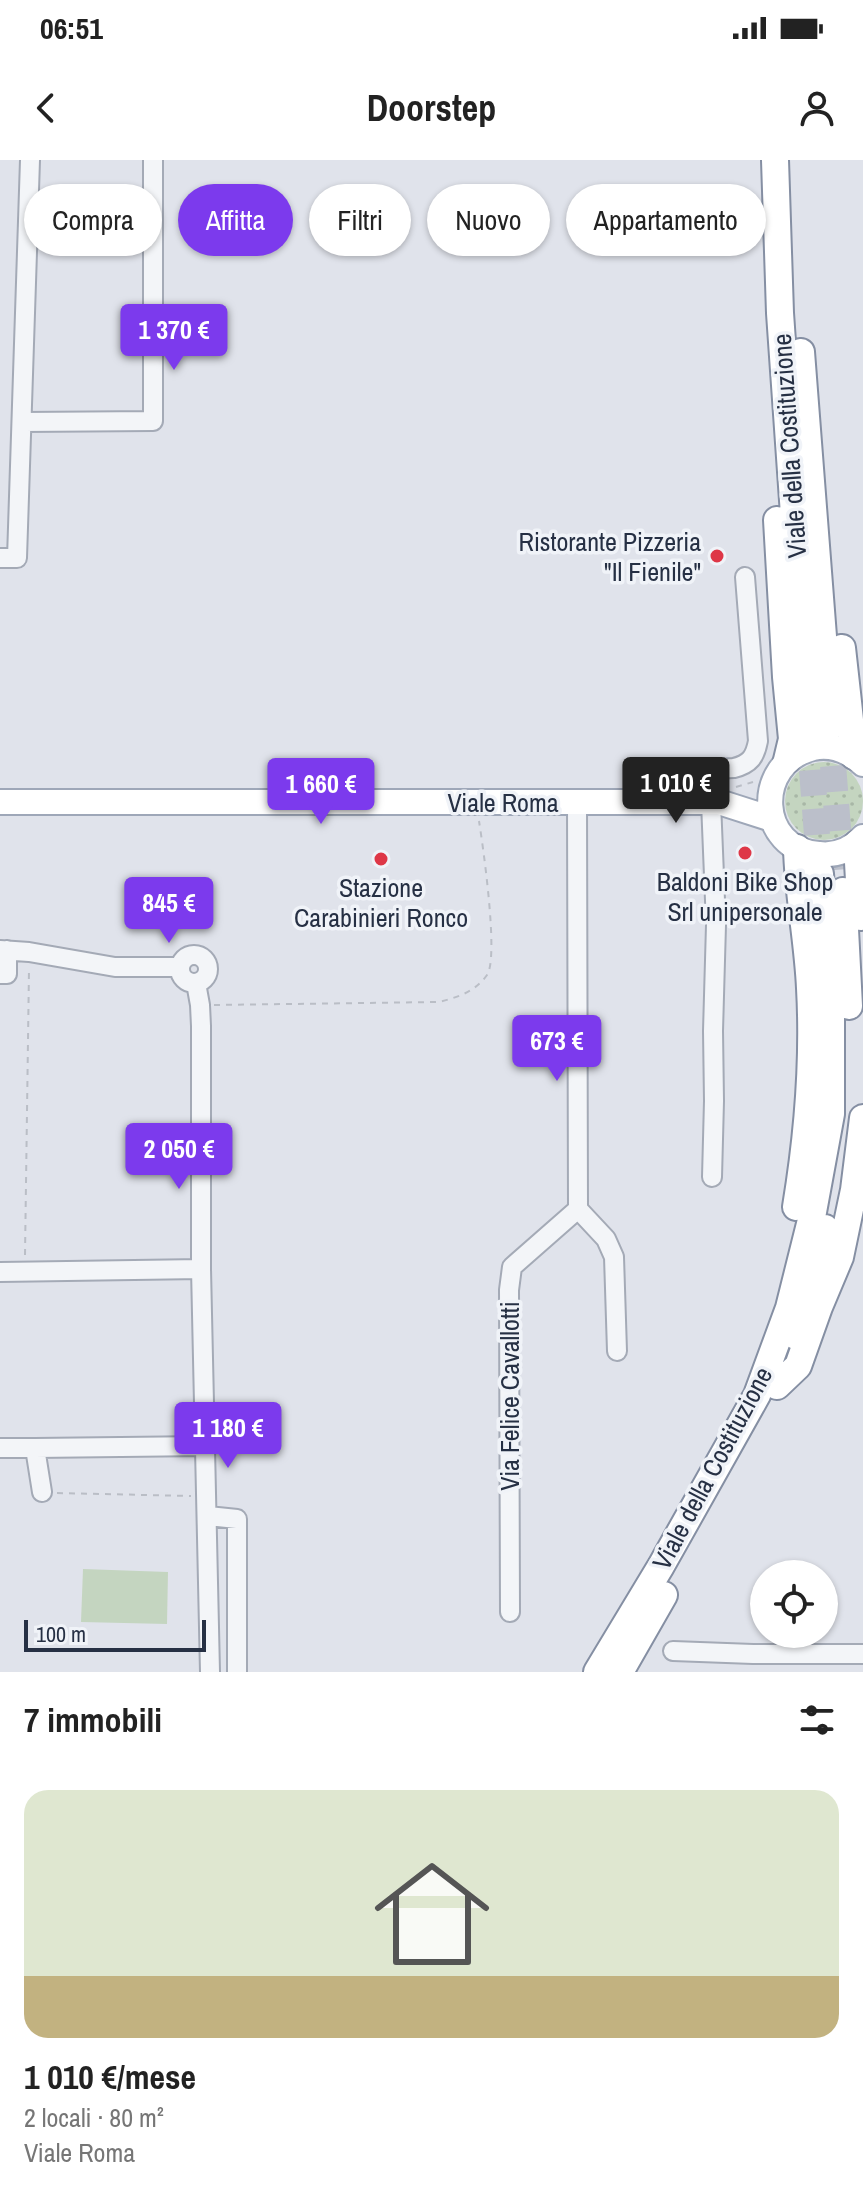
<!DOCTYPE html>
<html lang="it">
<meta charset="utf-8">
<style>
:root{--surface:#fff;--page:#f6f6f6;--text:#222;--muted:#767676;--accent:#7c3aed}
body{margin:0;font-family:"Archivo Narrow",sans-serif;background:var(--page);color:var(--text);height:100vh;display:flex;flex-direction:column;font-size:30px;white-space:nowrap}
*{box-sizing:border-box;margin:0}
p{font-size:26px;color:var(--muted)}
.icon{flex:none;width:44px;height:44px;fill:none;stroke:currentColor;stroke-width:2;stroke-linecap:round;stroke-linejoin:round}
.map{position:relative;height:1512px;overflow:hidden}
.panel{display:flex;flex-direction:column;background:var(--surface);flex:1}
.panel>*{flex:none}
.banner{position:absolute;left:24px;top:24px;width:816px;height:72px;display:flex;gap:16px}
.controls{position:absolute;left:750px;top:1400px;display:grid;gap:16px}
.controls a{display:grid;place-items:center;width:88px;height:88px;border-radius:50%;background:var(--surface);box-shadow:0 2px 6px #0004;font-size:40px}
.scale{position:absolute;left:24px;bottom:20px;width:182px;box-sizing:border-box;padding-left:8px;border:4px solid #263044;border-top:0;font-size:22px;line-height:28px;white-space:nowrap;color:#263044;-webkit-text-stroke:6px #f0f3f8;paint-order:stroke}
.price{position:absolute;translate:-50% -68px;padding:0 18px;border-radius:8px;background:var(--accent);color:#fff;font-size:26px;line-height:52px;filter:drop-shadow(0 2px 4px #0008)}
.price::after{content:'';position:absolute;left:50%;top:48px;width:24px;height:18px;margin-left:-12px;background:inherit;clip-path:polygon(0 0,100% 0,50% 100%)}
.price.current{background:#222;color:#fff}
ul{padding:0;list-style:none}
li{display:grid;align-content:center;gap:16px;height:424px;padding:0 24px}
li span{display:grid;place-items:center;height:248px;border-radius:24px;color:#555}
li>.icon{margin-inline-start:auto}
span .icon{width:144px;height:144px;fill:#fffc;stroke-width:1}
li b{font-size:34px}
h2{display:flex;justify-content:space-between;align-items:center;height:96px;padding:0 24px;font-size:34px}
.tag{padding:0 28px;border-radius:36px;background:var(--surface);box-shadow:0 2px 6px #0004;font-size:28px;line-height:72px}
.tag.current{background:var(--accent);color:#fff}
.status{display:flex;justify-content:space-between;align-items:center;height:56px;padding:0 40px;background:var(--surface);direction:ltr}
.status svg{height:22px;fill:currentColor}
header{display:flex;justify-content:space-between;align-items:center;height:104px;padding:0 24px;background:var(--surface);font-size:36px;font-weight:700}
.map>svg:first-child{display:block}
</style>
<div class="status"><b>06:51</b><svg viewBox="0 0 49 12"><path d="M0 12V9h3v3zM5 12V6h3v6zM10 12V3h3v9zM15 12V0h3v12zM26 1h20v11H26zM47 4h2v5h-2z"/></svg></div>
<header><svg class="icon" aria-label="back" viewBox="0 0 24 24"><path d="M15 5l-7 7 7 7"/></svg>Doorstep<svg class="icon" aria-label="person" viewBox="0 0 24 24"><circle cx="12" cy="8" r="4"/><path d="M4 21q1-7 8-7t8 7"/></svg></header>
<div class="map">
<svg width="863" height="1512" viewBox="0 0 863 1512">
<defs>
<pattern id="grass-dots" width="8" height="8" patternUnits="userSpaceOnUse" patternTransform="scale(2)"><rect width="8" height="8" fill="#c4d5c0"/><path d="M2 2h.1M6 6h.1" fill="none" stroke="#a8b7a6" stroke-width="1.8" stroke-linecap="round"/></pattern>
</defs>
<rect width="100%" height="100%" fill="#e0e3eb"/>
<path fill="url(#grass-dots)" d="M785 641a39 39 0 1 1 78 0a39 39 0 1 1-78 0Z"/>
<path fill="#c4d5c0" d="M 83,1409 L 168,1412 L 167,1464 L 81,1462 Z"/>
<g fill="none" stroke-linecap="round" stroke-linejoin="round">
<path stroke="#bbbfca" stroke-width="26" stroke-dasharray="26 13" stroke-linecap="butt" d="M 830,567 L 843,731
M 809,571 L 820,714"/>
<defs>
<path id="minor" d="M 23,262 L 153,261 L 153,0
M 0,398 L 17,398 L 30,0
M 641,640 L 642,618 L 651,612 L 734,608 C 750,604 755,597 758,581 L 745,417
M 577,642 L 578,1049 L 606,1079 L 614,1097 L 617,1191
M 711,642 L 716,765 L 713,871 L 714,941 L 712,1017
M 0,790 L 29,792 L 115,807 L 180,807
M180 809a14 14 0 1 1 28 0a14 14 0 1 1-28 0Z
M 0,814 L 7,814 L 7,790
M 201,1109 L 210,1512
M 0,1112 L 201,1109 L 201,866 L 200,845 L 196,823
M 0,1288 L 35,1288 L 42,1332
M 35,1288 L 206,1286
M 208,1356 L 237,1359 L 237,1512
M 510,1452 L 509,1130 L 512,1107 L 578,1049
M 673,1491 L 753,1494 L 863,1494"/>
<path id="major" d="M 863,604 C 849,591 832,584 813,588 C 753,603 757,690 819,694 C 836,696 851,690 863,677
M 0,642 L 719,642 L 772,659"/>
<path id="highway" d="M 775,0 L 780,153 L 809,571
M 801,192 L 830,567
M 777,360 L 786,517 L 792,579 L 787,600
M 842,488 L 854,596
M 857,684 L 861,757
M 843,731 L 849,846
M 796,1047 C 808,974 814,901 810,828 C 808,781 798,735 797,688
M 796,1176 L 813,1132 L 825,1068
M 777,1226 L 798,1206 L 819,1147 L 840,1097 L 854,1030 L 863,958
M 597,1512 L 661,1406 L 757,1235 L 789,1148 L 813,1052 L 831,954 L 831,843 L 820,714
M 620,1512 L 664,1435"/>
</defs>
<use href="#minor" stroke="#a4aab6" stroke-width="22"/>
<use href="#major" stroke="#9ea7b8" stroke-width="28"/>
<use href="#highway" stroke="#858fa3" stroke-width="30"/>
<path stroke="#babec6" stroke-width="2" stroke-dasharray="6 6" stroke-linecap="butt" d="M 736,627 L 753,622
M 214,845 L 439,842 C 458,837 475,832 487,815 C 499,798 483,686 479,661
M 25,1095 L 29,809
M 57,1333 L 191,1336"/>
<use href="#minor" stroke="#f3f5f8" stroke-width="18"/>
<use href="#major" stroke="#fff" stroke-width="24"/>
<use href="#highway" stroke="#fff" stroke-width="26"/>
</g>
<g fill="#de3747" stroke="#f0f3f8" stroke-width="3">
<circle cx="717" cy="396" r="8"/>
<circle cx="745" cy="693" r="8"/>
<circle cx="381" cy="699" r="8"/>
</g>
<g text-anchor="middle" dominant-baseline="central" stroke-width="7" stroke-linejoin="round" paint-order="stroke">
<g font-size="26" fill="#263044" stroke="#f0f3f8">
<text transform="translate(789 286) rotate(-94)">Viale della Costituzione</text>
<text x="503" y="642">Viale Roma</text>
<text transform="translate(509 1236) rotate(-90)">Via Felice Cavallotti</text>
<text transform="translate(712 1308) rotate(-62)">Viale della Costituzione</text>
</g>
<g font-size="26" fill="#263044" stroke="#f0f3f8">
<text x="701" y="381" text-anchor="end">Ristorante Pizzeria<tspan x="701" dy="30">"Il Fienile"</tspan></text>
<text x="745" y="721">Baldoni Bike Shop<tspan x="745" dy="30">Srl unipersonale</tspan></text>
<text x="381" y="727">Stazione<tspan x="381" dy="30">Carabinieri Ronco</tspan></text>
</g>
</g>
</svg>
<div class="controls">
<a><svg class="icon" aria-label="locate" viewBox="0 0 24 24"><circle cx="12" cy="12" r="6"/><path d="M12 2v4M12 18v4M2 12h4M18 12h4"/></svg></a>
</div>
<div class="scale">100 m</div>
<b class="price" style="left:174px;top:212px">1 370 €</b>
<b class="price current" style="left:676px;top:665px">1 010 €</b>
<b class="price" style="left:321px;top:666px">1 660 €</b>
<b class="price" style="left:169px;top:785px">845 €</b>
<b class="price" style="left:557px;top:923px">673 €</b>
<b class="price" style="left:179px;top:1031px">2 050 €</b>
<b class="price" style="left:228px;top:1310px">1 180 €</b>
<div class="banner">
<a class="tag">Compra</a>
<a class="tag current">Affitta</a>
<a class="tag">Filtri</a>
<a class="tag">Nuovo</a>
<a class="tag">Appartamento</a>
</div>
</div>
<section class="panel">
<h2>7 immobili<svg class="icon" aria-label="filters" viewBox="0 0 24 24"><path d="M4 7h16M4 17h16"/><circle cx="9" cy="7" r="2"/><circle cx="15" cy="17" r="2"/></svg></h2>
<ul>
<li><span style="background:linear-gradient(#dfe7d0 75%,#c2b280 0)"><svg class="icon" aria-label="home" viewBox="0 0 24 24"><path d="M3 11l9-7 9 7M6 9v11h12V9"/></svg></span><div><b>1 010 €/mese</b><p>2 locali · 80 m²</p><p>Viale Roma</p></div></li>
</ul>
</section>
